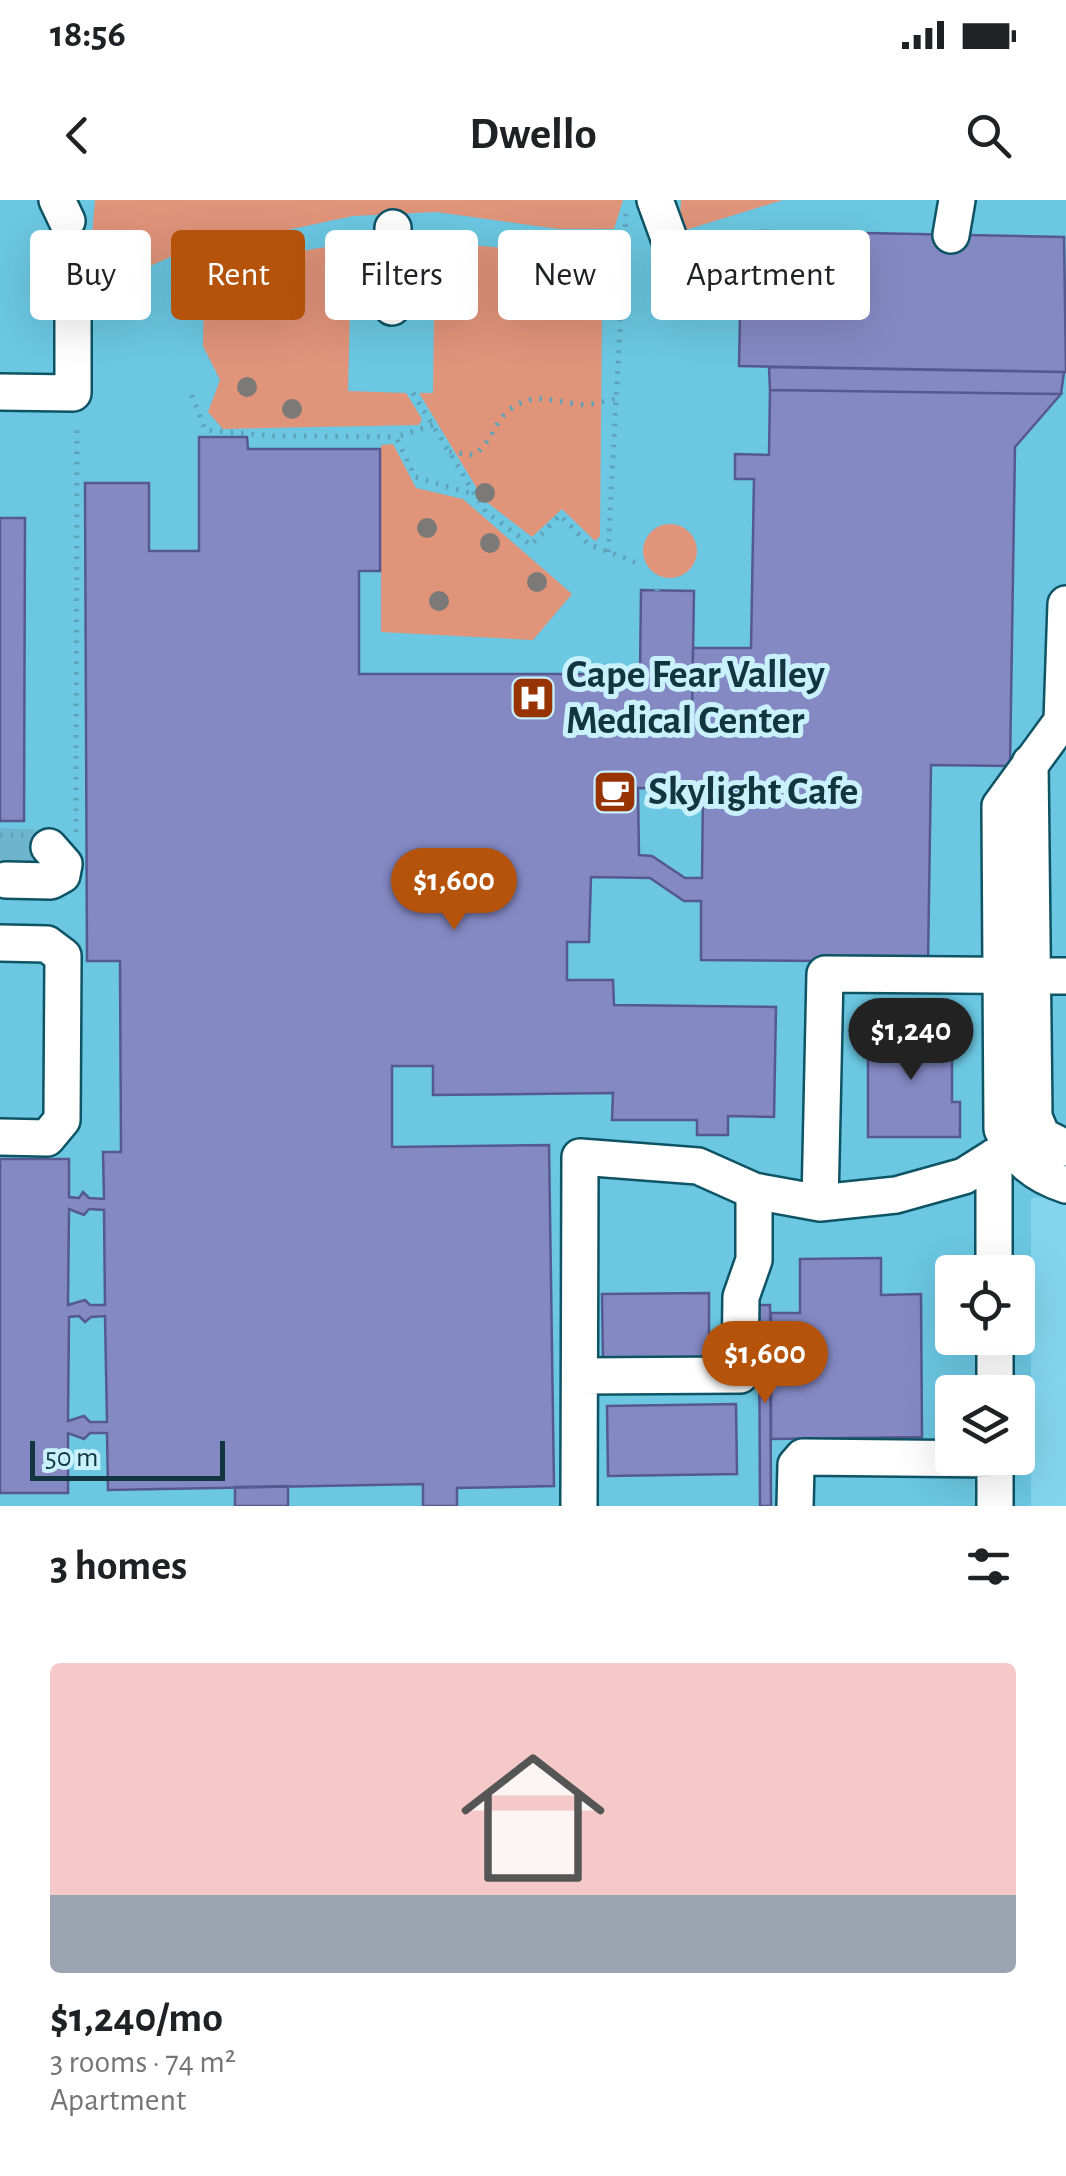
<!DOCTYPE html>
<meta charset="utf-8">
<style>
:root{--surface:#fff;--page:#f6f6f6;--text:#202124;--muted:#757577;--line:#e0e0e0;--accent:#b45309}
body{margin:0;font-family:"Alegreya Sans",sans-serif;background:var(--page);color:var(--text);height:100vh;display:flex;flex-direction:column;font-size:38px;white-space:nowrap}
*{box-sizing:border-box;margin:0}
p{font-size:32px;color:var(--muted)}
.icon{flex:none;width:55px;height:55px;fill:none;stroke:currentColor;stroke-width:2;stroke-linecap:round;stroke-linejoin:round}
.map{position:relative;height:1306px;overflow:hidden}
.panel{display:flex;flex-direction:column;background:var(--surface);flex:1}
.panel>*{flex:none}
.top-card{position:absolute;left:30px;top:30px;width:1008px;height:90px;display:flex;gap:20px}
.fabs{position:absolute;left:935px;top:1055px;display:grid;gap:20px}
.fabs a{display:grid;place-items:center;width:100px;height:100px;border-radius:10px;background:var(--surface);box-shadow:0 10px 40px #0002;font-size:50px}
.scale{position:absolute;left:30px;bottom:25px;width:195px;box-sizing:border-box;padding-left:10px;border:5px solid #123540;border-top:0;font-size:28px;line-height:35px;white-space:nowrap;color:#123540;-webkit-text-stroke:8px #c9f0fd;paint-order:stroke}
.price{position:absolute;translate:-50% -85px;padding:0 22px;border-radius:35px;background:var(--accent);color:#fff;font-size:32px;line-height:65px;filter:drop-shadow(0 2px 5px #0008)}
.price::after{content:'';position:absolute;left:50%;top:60px;width:30px;height:22px;margin-left:-15px;background:inherit;clip-path:polygon(0 0,100% 0,50% 100%)}
.price.active{background:#222;color:#fff}
ul{padding:0;list-style:none}
li{display:grid;align-content:center;gap:20px;height:530px;padding:0 50px}
li+li{border-top:2px solid var(--line)}
li span{display:grid;place-items:center;height:310px;border-radius:10px;color:#555}
li>.icon{margin-inline-start:auto}
span .icon{width:180px;height:180px;fill:#fffc;stroke-width:1}
li b{font-size:42px}
h2{display:flex;justify-content:space-between;align-items:center;height:120px;padding:0 50px;font-size:42px}
.pill{padding:0 35px;border-radius:10px;background:var(--surface);box-shadow:0 10px 40px #0002;font-size:35px;line-height:90px}
.pill.active{background:var(--accent);color:#fff}
.status{display:flex;justify-content:space-between;align-items:center;height:70px;padding:0 50px;background:var(--surface);direction:ltr}
.status svg{height:28px;fill:currentColor}
header{display:flex;justify-content:space-between;align-items:center;height:130px;padding:0 50px;background:var(--surface);font-size:45px;font-weight:600}
.map>svg:first-child{display:block}
</style>
<div class="status"><b>18:56</b><svg viewBox="0 0 49 12"><path d="M0 12V9h3v3zM5 12V6h3v6zM10 12V3h3v9zM15 12V0h3v12zM26 1h20v11H26zM47 4h2v5h-2z"/></svg></div>
<header><svg class="icon" aria-label="back" viewBox="0 0 24 24"><path d="M15 5l-7 7 7 7"/></svg>Dwello<svg class="icon" aria-label="search" viewBox="0 0 24 24"><circle cx="10" cy="10" r="6"/><path d="M15 15l6 6"/></svg></header>
<div class="map">
<svg width="1066" height="1306" viewBox="0 0 1066 1306">
<rect width="100%" height="100%" fill="#83d5ef"/>
<path fill="#6bc7e2" fill-rule="evenodd" d="M 0,0 L 1066,0 L 1066,996 L 1031,998 L 1031,1306 L 0,1306 ZM 952,1072 L 1018,1072 L 1018,1138 L 952,1138 ZM 952,1192 L 1018,1192 L 1018,1258 L 952,1258 Z"/>
<path fill="#e0947a" d="M 95,0 L 623,0 L 614,29 L 559,29 L 436,12 L 353,16 L 179,53 L 95,91 L 89,74 Z
M 681,0 L 783,0 L 679,32 Z
M 420,41 C 479,47 545,45 596,75 L 602,107 L 600,336 L 595,341 L 562,309 L 532,337 L 484,300 L 419,193 L 433,193 L 434,109 L 404,108 L 406,54 Z
M 369,44 L 378,50 L 380,107 L 350,107 L 348,191 L 406,193 L 422,219 L 419,225 L 223,229 L 208,212 L 220,180 L 203,146 L 204,85 C 239,60 326,43 369,44 Z
M 393,244 L 416,288 L 463,299 L 572,394 L 533,440 L 381,432 L 381,245 Z
M643 351a27 27 0 1 1 54 0a27 27 0 1 1-54 0Z"/>
<path fill="#8489c4" stroke="#555990" stroke-width="2.5" fill-rule="evenodd" d="M 760,31 L 1064,37 L 1066,172 L 739,166 L 741,66 L 760,67 Z
M 769,167 L 938,170 L 1064,172 L 1061,194 L 770,190 Z
M 770,190 L 1061,194 L 1015,247 L 1010,566 L 931,565 L 928,762 L 701,760 L 701,701 L 684,701 L 650,678 L 591,677 L 589,742 L 567,742 L 567,780 L 613,780 L 614,805 L 776,807 L 774,917 L 728,916 L 728,935 L 697,935 L 697,920 L 612,920 L 613,893 L 433,895 L 433,866 L 392,866 L 392,947 L 549,945 L 554,1286 L 457,1288 L 457,1306 L 423,1306 L 423,1284 L 108,1290 L 107,1233 L 90,1233 L 84,1239 L 68,1233 L 68,1293 L 0,1293 L 0,959 L 69,959 L 69,997 L 79,998 L 83,992 L 89,998 L 104,999 L 103,952 L 121,952 L 120,761 L 87,761 L 85,283 L 149,283 L 149,351 L 199,351 L 199,237 L 247,237 L 248,249 L 380,249 L 380,371 L 359,371 L 359,474 L 640,474 L 641,390 L 694,391 L 692,516 L 693,448 L 751,448 L 754,279 L 735,279 L 735,254 L 769,255 ZM 638,588 L 703,589 L 702,678 L 685,678 L 652,656 L 639,655 ZM 69,1009 L 84,1015 L 89,1009 L 104,1010 L 105,1105 L 90,1105 L 85,1100 L 68,1105 ZM 79,1116 L 85,1122 L 91,1117 L 105,1116 L 107,1222 L 90,1222 L 84,1216 L 68,1221 L 69,1117 Z
M 0,318 L 25,318 L 24,621 L 0,621 Z
M 868,827 L 952,827 L 952,902 L 960,902 L 960,937 L 868,937 Z
M 881,1058 L 881,1095 L 921,1094 L 922,1237 L 771,1239 L 771,1113 L 800,1113 L 800,1059 Z
M 709,1093 L 709,1163 L 603,1164 L 602,1094 Z
M 759,1105 L 770,1105 L 771,1306 L 760,1306 Z
M 736,1204 L 737,1274 L 608,1276 L 607,1206 Z
M 288,1286 L 288,1306 L 235,1306 L 235,1287 Z"/>
<g fill="none" stroke-linecap="round" stroke-linejoin="round">
<path stroke="#6cb5cc" stroke-width="35" stroke-dasharray="35 18" stroke-linecap="butt" d="M 0,646 L 49,647"/>
<defs>
<path id="minor" d="M 57,0 L 67,21
M 655,0 L 670,41
M 951,35 L 957,0
M 392,107 L 393,28
M 0,192 L 73,193 L 73,111
M 1066,404 L 1062,521 L 1000,606 L 1002,929 C 1016,959 1035,975 1066,985
M 1030,563 L 1034,917 L 1042,936 L 1066,948
M 6,680 L 51,681 L 62,675 L 64,664 L 49,647
M 0,743 L 47,744 L 63,756 L 62,920 L 47,938 L 0,937
M 994,957 L 994,1072
M 820,1003 L 825,774 L 1066,776
M 995,1138 L 995,1192
M 580,1176 L 740,1175 L 741,1097 L 754,1060 L 754,991
M 995,1258 L 995,1306
M 579,1306 L 580,957 L 698,966 L 754,991 L 820,1003 L 896,995 L 964,976 L 1010,947 L 1042,936
M 795,1306 L 796,1265 L 803,1257 L 995,1259"/>
</defs>
<use href="#minor" stroke="#0e5465" stroke-width="40"/>
<path stroke="#5fa2b7" stroke-width="5" stroke-dasharray="2.5 8" stroke-linecap="butt" d="M 413,193 L 486,312 L 531,345 L 560,315 L 588,344 L 637,363
M 192,195 L 205,230 L 275,236 L 396,237
M 433,225 L 396,237 L 415,277 L 476,295
M 449,252 L 474,255 C 493,241 493,224 508,211 C 531,192 549,200 576,204 C 588,206 604,201 616,199
M 608,352 L 626,13
M 657,391 L 657,384
M 76,632 L 77,223
M 0,635 L 24,635"/>
<use href="#minor" stroke="#fff" stroke-width="35"/>
</g>
<g fill="#7c7a78">
<circle cx="247" cy="187" r="10"/>
<circle cx="292" cy="209" r="10"/>
<circle cx="485" cy="293" r="10"/>
<circle cx="427" cy="328" r="10"/>
<circle cx="490" cy="343" r="10"/>
<circle cx="537" cy="382" r="10"/>
<circle cx="439" cy="401" r="10"/>
</g>
<defs>
<symbol id="hospital-square" viewBox="-11 -11 22 22"><rect x="-9" y="-9" width="18" height="18" rx="4" fill="#983304" stroke="#c9f0fd"/><path d="M-5-5h3v3.5h4V-5h3V5h-3V1.5h-4V5h-3Z" fill="#fff"/></symbol>
<symbol id="cafe-square" viewBox="-11 -11 22 22"><rect x="-9" y="-9" width="18" height="18" rx="4" fill="#983304" stroke="#c9f0fd"/><path d="M-5.5-4.5H6V0H3Q3 3.5 0 3.5H-2.5Q-5.5 3.5-5.5 0ZM3-3.2v2h1.7v-2ZM-6 4.5H4V6H-6Z" fill="#fff"/></symbol>
</defs>
<g fill-rule="evenodd">
<use href="#hospital-square" x="508" y="473" width="50" height="50"/>
<use href="#cafe-square" x="590" y="567" width="50" height="50"/>
</g>
<g text-anchor="middle" dominant-baseline="central" stroke-width="10" stroke-linejoin="round" paint-order="stroke">
<g font-size="40" font-weight="bold" fill="#123540" stroke="#c9f0fd" text-anchor="start">
<text x="566" y="475">Cape Fear Valley<tspan x="566" dy="46">Medical Center</tspan></text>
<text x="648" y="592">Skylight Cafe</text>
</g>
</g>
</svg>
<div class="fabs">
<a><svg class="icon" aria-label="locate" viewBox="0 0 24 24"><circle cx="12" cy="12" r="6"/><path d="M12 2v4M12 18v4M2 12h4M18 12h4"/></svg></a>
<a><svg class="icon" aria-label="layers" viewBox="0 0 24 24"><path d="M12 4l9 5-9 5-9-5zM3 14l9 5 9-5"/></svg></a>
</div>
<div class="scale">50 m</div>
<b class="price" style="left:454px;top:733px">$1,600</b>
<b class="price active" style="left:911px;top:883px">$1,240</b>
<b class="price" style="left:765px;top:1206px">$1,600</b>
<div class="top-card">
<a class="pill">Buy</a>
<a class="pill active">Rent</a>
<a class="pill">Filters</a>
<a class="pill">New</a>
<a class="pill">Apartment</a>
</div>
</div>
<section class="panel">
<h2>3 homes<svg class="icon" aria-label="filters" viewBox="0 0 24 24"><path d="M4 7h16M4 17h16"/><circle cx="9" cy="7" r="2"/><circle cx="15" cy="17" r="2"/></svg></h2>
<ul>
<li><span style="background:linear-gradient(#f6c9c9 75%,#9aa5b1 0)"><svg class="icon" aria-label="home" viewBox="0 0 24 24"><path d="M3 11l9-7 9 7M6 9v11h12V9"/></svg></span><div><b>$1,240/mo</b><p>3 rooms · 74 m²</p><p>Apartment</p></div></li>
</ul>
</section>
